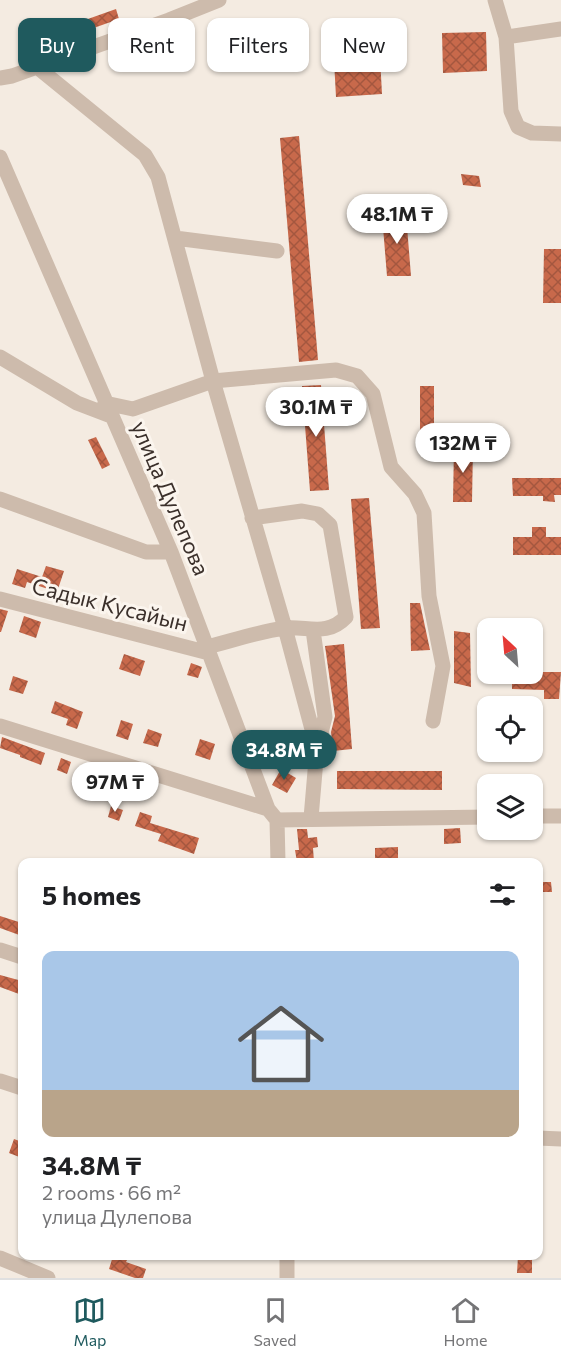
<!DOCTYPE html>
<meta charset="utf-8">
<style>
:root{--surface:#fff;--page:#f6f6f6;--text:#202124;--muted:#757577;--line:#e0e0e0;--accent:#1f5a5e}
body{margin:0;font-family:Commissioner,sans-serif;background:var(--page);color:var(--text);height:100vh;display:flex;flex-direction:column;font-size:22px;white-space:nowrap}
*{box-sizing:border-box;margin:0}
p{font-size:20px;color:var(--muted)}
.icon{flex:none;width:33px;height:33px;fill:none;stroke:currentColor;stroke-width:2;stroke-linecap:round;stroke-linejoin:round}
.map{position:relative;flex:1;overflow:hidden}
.sheet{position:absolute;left:18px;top:858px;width:525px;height:402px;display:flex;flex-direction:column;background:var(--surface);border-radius:12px;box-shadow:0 2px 4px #0004}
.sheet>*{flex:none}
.guide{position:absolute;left:18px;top:18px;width:525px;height:54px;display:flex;gap:12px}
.needle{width:39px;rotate:334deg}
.fabs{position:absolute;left:477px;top:618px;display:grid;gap:12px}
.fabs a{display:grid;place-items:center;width:66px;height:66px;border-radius:12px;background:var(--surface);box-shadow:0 2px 4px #0004;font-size:30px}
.price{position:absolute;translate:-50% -51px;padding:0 14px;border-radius:21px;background:#fff;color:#222;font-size:20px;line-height:39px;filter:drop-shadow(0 2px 3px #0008)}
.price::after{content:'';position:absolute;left:50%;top:36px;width:18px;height:14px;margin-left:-9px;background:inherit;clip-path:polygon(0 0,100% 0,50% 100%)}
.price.selected{background:var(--accent);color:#fff}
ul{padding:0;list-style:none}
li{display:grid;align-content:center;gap:12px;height:318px;padding:0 24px}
li span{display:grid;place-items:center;height:186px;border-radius:12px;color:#555}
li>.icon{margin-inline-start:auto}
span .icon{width:108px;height:108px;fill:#fffc;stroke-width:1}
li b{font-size:26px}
h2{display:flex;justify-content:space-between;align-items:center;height:72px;padding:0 24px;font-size:26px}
.tag{padding:0 21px;border-radius:12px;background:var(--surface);box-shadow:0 2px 4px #0004;font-size:21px;line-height:54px}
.tag.selected{background:var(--accent);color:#fff}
.dock{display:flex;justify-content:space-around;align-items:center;height:84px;border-top:2px solid var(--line);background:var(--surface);font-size:16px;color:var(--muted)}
.dock a{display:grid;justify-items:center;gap:3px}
.dock .selected{color:var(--accent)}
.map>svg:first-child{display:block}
</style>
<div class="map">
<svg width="561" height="1278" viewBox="0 0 561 1278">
<defs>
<pattern id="building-cross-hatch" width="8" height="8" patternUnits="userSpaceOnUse" patternTransform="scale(1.5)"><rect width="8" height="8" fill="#c8694b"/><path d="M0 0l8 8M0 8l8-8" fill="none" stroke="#a4573f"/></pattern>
</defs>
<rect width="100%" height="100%" fill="#f4ebe1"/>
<path fill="url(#building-cross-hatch)" d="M 116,9 L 119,19 L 29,51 L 26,41 Z
M 486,32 L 487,71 L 443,73 L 442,33 Z
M 379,39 L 382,94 L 336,97 L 333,42 Z
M 299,136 L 318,360 L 299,362 L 280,138 Z
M 461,174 L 479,176 L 481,187 L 463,185 Z
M 406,214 L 411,276 L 387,276 L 382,215 Z
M 544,249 L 561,249 L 561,303 L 543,303 Z
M 321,385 L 329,490 L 310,491 L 302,386 Z
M 420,386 L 434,386 L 434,439 L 420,439 Z
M 96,437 L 110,465 L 102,469 L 88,440 Z
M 454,446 L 473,447 L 472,502 L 453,502 Z
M 512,478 L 561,478 L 561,495 L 554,495 L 555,502 L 543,501 L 543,496 L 513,496 Z
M 369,498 L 380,628 L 361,629 L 351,499 Z
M 532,527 L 546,527 L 546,537 L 561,537 L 561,555 L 513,555 L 513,537 L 532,537 Z
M 46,566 L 64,571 L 57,592 L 27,582 L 25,588 L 12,584 L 17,569 L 42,577 Z
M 410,603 L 420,603 L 430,650 L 411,651 Z
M 0,609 L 8,611 L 1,632 L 0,632 Z
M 24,616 L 41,622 L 36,638 L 19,632 Z
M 454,631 L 470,633 L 471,687 L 454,683 Z
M 344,644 L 352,749 L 333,751 L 331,732 L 335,716 L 325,646 Z
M 124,654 L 145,661 L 140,676 L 119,669 Z
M 191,663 L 202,667 L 198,678 L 187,675 Z
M 532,672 L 561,672 L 559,699 L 544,699 L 544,690 L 512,689 L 512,674 L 532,674 Z
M 13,676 L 28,681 L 23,694 L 9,690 Z
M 55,701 L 83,712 L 77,729 L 66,725 L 68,719 L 51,713 Z
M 121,720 L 133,724 L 128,740 L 116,736 Z
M 148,729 L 162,734 L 158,747 L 143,743 Z
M 2,737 L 45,753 L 41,765 L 20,757 L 20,755 L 0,748 Z
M 200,739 L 215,744 L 210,760 L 195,755 Z
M 61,758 L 71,762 L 67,774 L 57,770 Z
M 281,769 L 296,778 L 287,793 L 272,785 Z
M 337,771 L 442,771 L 442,790 L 337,789 Z
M 89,782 L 99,786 L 94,801 L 84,797 Z
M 111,806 L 123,810 L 119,821 L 108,817 Z
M 140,812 L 152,816 L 150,823 L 199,838 L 194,854 L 158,841 L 161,834 L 135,826 Z
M 460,828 L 461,843 L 444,844 L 444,829 Z
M 297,829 L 307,829 L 308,838 L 317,837 L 318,847 L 313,848 L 314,862 L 297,862 L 295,850 L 299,850 Z
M 398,847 L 398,862 L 375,862 L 375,848 Z
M 538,882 L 551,882 L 552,892 L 538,892 Z
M 0,916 L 22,923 L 22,936 L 0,928 Z
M 0,975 L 22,981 L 19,994 L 0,987 Z
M 14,1139 L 22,1142 L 22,1158 L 9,1153 Z
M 113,1256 L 128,1258 L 126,1262 L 146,1269 L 143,1278 L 135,1278 L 109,1269 Z
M 518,1256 L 532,1256 L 532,1273 L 517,1273 Z"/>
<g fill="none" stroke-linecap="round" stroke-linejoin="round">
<path stroke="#cdbbac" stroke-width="15" d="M 495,0 L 506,37 L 511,111 L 518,127 L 532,133 L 561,134
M 506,37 L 561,29
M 37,67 L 145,155 L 158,177 L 213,381 L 285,628 L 317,748 L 311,818
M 0,78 L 12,76 L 169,20 L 219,0
M 0,157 L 171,552 L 268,809 L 277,820 L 278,862
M 175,238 L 277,251
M 0,357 L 77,403 L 111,416
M 105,403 L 133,409 L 213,381 L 336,370 L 357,376 L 373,394 L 391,467 L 415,494 L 424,513 L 429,596 L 443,666 L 433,721
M 0,499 L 146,552 L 171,552
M 0,599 L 209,653
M 313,630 L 325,717 L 318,745
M 207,647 C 231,641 261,631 285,628 C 308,626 327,637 346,617 L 330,525 L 318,514 L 302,511 L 252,518
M 0,726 L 268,809
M 532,816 L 561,816
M 277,820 L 488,817
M 0,950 L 22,957
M 0,1081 L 22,1088
M 538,1138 L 561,1139
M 0,1258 L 48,1278
M 287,1278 L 287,1256"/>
</g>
<g text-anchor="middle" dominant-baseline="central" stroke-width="6" stroke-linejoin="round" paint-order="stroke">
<g font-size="22" fill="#3b302b" stroke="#fbf5ee">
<text transform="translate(171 498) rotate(67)">улица Дулепова</text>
<text transform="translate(110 604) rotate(14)">Садык Кусайын</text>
</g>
</g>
</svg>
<div class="fabs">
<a><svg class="needle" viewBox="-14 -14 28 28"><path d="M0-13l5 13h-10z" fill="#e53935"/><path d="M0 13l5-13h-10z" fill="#757577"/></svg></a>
<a><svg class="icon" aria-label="locate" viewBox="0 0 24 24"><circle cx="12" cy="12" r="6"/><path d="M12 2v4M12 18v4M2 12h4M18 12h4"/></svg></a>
<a><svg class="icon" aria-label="layers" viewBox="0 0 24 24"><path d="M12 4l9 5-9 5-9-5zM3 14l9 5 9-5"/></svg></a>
</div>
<b class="price" style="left:397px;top:245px">48.1M ₸</b>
<b class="price" style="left:316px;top:438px">30.1M ₸</b>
<b class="price" style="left:463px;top:474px">132M ₸</b>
<b class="price selected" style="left:284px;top:781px">34.8M ₸</b>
<b class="price" style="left:115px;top:813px">97M ₸</b>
<div class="guide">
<a class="tag selected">Buy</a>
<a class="tag">Rent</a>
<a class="tag">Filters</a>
<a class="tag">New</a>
</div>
<section class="sheet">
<h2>5 homes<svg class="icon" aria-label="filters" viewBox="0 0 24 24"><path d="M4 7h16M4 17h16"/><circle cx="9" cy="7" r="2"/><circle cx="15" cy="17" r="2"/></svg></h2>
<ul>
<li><span style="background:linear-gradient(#a9c7e8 75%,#b9a48a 0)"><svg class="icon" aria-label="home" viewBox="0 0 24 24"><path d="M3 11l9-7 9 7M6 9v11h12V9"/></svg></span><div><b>34.8M ₸</b><p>2 rooms · 66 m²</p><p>улица Дулепова</p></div></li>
</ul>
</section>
</div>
<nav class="dock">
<a class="selected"><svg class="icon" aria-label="map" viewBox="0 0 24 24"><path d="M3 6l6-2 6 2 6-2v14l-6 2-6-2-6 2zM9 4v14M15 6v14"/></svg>Map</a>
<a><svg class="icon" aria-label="saved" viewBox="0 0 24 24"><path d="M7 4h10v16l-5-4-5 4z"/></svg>Saved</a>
<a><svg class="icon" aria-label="home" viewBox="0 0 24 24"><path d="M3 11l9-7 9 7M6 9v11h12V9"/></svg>Home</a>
</nav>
